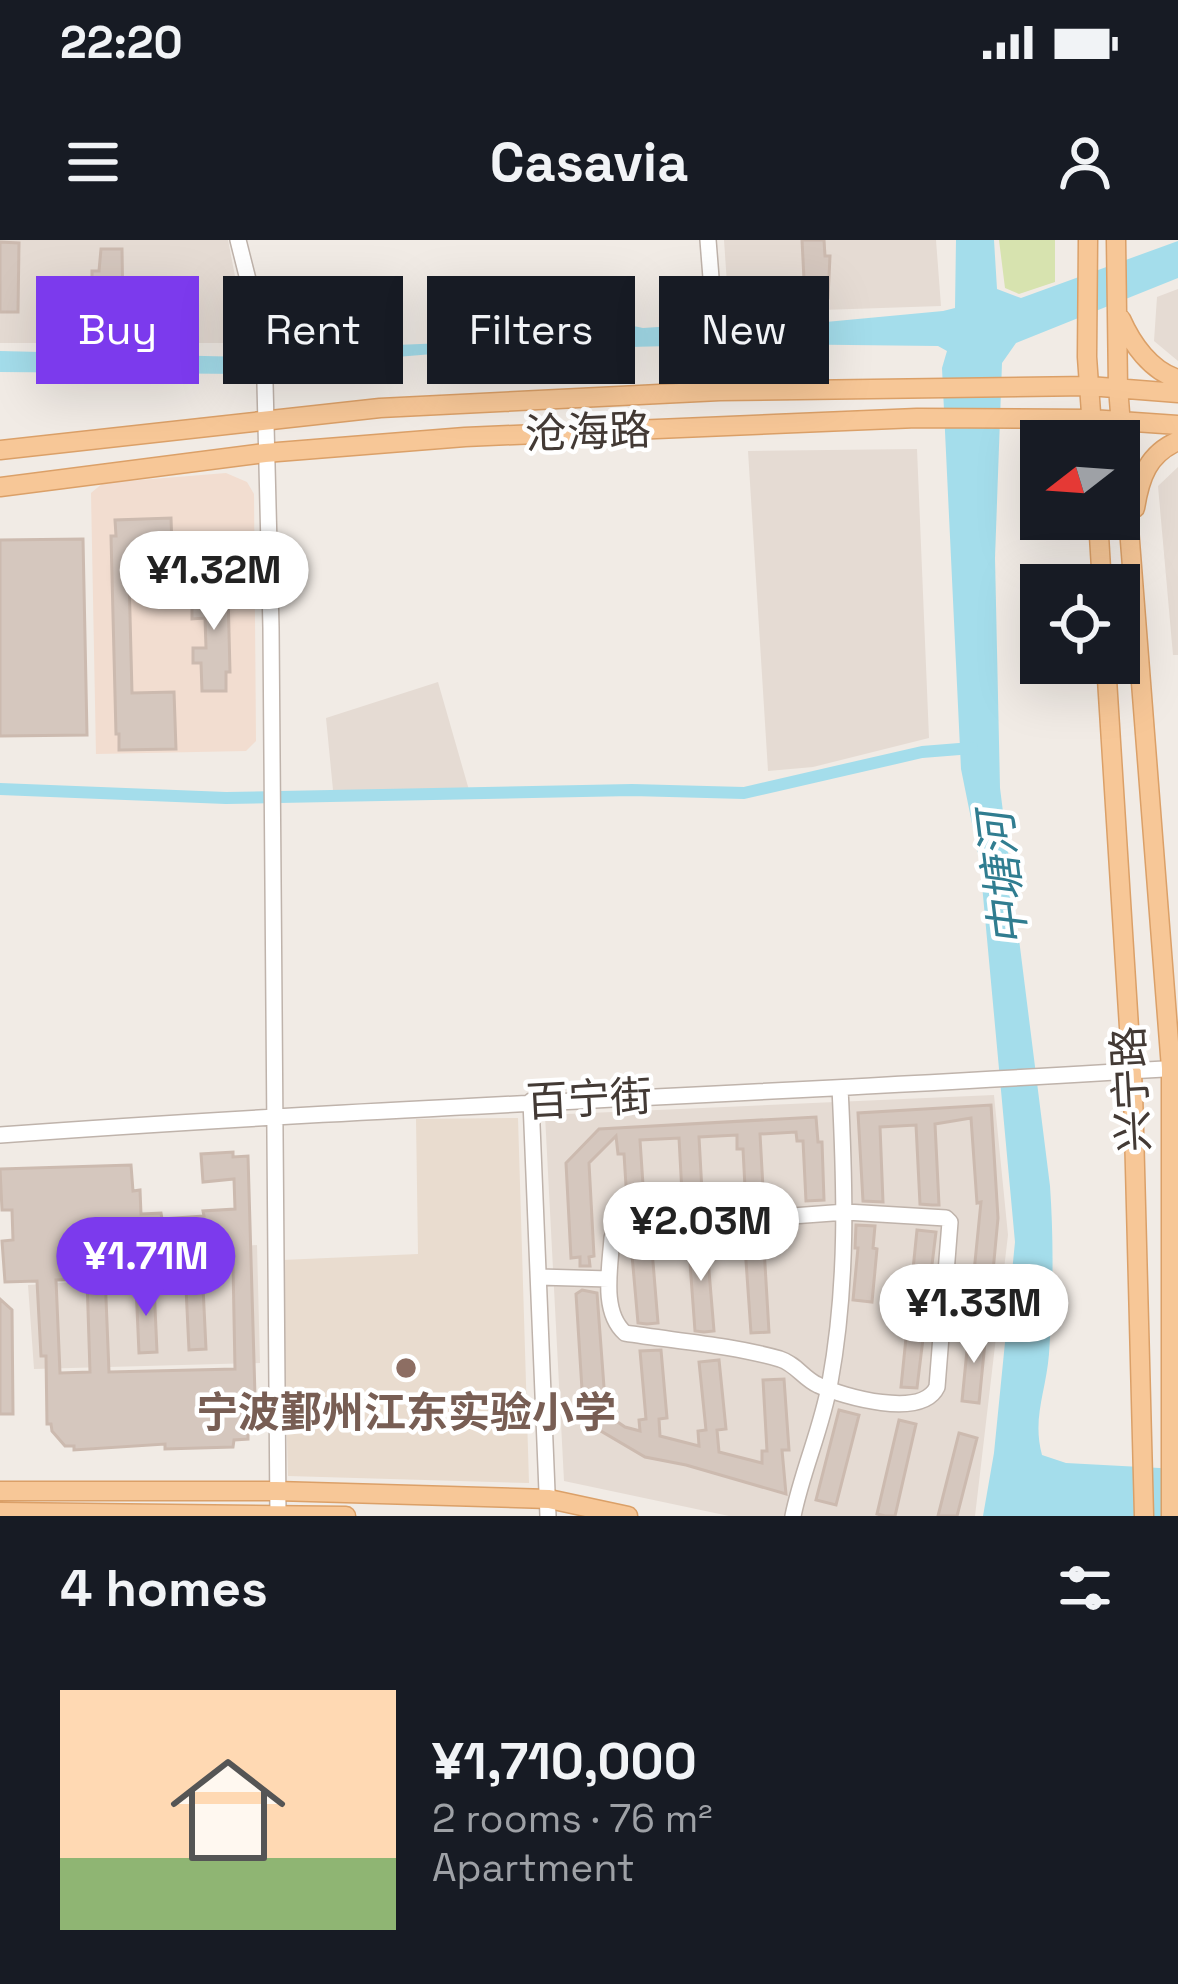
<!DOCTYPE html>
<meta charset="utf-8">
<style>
:root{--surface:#171b24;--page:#20242c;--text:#f1f3f6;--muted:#9ea1a6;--accent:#7c3aed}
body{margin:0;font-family:"Space Grotesk","Noto Sans SC",sans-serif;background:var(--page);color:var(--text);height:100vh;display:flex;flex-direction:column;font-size:45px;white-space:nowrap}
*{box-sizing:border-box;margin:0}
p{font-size:39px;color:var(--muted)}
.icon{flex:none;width:66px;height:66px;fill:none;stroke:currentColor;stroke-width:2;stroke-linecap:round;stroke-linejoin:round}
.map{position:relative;height:1276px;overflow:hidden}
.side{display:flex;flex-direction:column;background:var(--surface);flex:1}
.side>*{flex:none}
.top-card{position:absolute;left:36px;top:36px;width:1107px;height:108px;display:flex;gap:24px}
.needle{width:78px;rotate:253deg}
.fabs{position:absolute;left:1020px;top:180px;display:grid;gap:24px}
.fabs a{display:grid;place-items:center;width:120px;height:120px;border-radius:0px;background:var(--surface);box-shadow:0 12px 48px #0002;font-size:60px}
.price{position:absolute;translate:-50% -102px;padding:0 27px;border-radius:42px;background:#fff;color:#222;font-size:39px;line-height:78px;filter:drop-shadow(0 3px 6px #0008)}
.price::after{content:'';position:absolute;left:50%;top:72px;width:36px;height:27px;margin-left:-18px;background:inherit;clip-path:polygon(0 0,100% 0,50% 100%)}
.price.active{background:var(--accent);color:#fff}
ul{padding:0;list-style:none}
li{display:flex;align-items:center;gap:36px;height:300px;padding:0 60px}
li span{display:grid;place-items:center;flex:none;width:336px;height:240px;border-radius:0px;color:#555}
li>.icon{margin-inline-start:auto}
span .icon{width:144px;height:144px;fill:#fffc;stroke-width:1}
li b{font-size:51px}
h2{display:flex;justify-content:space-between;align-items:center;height:144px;padding:0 60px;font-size:51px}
.chip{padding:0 42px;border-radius:0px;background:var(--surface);box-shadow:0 12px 48px #0002;font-size:42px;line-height:108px}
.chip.active{background:var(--accent);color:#fff}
.status{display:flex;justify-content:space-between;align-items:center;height:84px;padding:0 60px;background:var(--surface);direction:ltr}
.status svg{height:33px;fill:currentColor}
header{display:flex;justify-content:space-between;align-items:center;height:156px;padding:0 60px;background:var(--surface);font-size:54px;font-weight:700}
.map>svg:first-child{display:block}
</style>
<div class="status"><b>22:20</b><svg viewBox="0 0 49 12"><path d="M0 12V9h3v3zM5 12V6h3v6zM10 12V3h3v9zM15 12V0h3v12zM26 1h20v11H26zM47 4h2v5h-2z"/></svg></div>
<header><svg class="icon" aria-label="menu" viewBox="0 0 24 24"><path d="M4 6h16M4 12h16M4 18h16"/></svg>Casavia<svg class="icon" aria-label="person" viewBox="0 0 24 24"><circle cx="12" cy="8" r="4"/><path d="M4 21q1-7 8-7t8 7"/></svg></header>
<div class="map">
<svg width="1178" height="1276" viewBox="0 0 1178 1276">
<rect width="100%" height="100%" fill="#f1ebe5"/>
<path fill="#e5dbd3" d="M 0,0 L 228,0 L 248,103 L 0,103 Z
M 724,0 L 936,0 L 941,66 L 729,73 Z
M 1178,49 L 1178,121 L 1154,101 L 1157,57 Z
M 917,209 L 929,498 L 813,527 L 768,531 L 748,211 Z
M 1178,227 L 1178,415 L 1173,415 L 1158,246 Z
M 438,442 L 469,550 L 333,550 L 326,478 Z
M 994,855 L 1008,995 L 975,1276 L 729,1276 L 564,1241 L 545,875 Z
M 257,1005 L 260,1123 L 34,1129 L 28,1045 L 221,1033 L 221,1008 Z"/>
<path fill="#f2ddd0" d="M 226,233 L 247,242 L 254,254 L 256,501 L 246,511 L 96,514 L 91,253 L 103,243 Z"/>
<path fill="#e9dccf" d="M 518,878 L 529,1243 L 288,1236 L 282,1020 L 418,1014 L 416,879 Z"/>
<path fill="#d7e3af" d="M 999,0 L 1055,0 L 1055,42 L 1019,54 L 1005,48 Z"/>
<path fill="#a4ddeb" d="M 956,0 L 994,0 L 997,49 L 1021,58 L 1178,1 L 1178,38 L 1016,103 L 1002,123 L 995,318 L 1000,548 L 1050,946 C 1054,1003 1053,1058 1049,1114 C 1046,1152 1032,1178 1042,1215 L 1066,1223 L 1178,1229 L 1178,1276 L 983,1276 L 994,1213 L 1015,1002 L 980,623 L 961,529 L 942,128 L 947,111 L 938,106 L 751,104 L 469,111 L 288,126 L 245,134 L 0,132 L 0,111 L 246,117 L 319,108 L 446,103 L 518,87 L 619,83 L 643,88 L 749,81 L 815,83 L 943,71 L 955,68 Z"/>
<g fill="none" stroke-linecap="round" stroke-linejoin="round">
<path stroke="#a4ddeb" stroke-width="12" d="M 0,549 L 226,558 L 632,550 L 744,553 L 922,512 L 972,508"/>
</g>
<path fill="#d5c7be" stroke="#ccbaaf" stroke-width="3" fill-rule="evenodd" d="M 802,0 L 824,0 L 825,16 L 830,16 L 828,58 L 805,59 Z
M 0,2 L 19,3 L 18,72 L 0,72 Z
M 101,9 L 122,9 L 123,73 L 101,73 L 98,51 L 92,51 L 92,31 L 99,31 Z
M 171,278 L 173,335 L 129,336 L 132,453 L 174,452 L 176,509 L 119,510 L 119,494 L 116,494 L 111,296 L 116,296 L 115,280 Z
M 83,299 L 87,495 L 0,496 L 0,300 Z
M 224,334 L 224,353 L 228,353 L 230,432 L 226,432 L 226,451 L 202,451 L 201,423 L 193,423 L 193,408 L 206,408 L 205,378 L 192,379 L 192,364 L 201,363 L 200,335 Z
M 991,865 L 998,978 L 989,1074 L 970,1072 L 981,962 L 977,963 L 971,878 L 935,884 L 939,965 L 932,965 L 920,964 L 916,885 L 880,887 L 883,962 L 863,961 L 858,873 Z
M 816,877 L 818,902 L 822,902 L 824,960 L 806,961 L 803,901 L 797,901 L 796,892 L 760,894 L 764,966 L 746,967 L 743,909 L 737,909 L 737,895 L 699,897 L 703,970 L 683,972 L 679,898 L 640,900 L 645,975 L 628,977 L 624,914 L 618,914 L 616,896 L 589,923 L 594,1016 L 589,1017 L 590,1026 L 580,1026 L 580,1017 L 571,1018 L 566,923 L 599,889 Z
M 233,912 L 233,917 L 248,916 L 256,1190 L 248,1190 L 248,1199 L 234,1200 L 233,1207 L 165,1209 L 165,1204 L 74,1210 L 74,1206 L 65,1206 L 52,1191 L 51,1184 L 47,1184 L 46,1116 L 41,1116 L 37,1041 L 5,1042 L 2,1001 L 13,1000 L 12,970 L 2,970 L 0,929 L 131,925 L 133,951 L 140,950 L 141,974 L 161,973 L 162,979 L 204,976 L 203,971 L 235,969 L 234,939 L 203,942 L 201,914 ZM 151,1016 L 151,1028 L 185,1027 L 189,1110 L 206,1109 L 202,1026 L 233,1025 L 235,1129 L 109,1132 L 105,1034 L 136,1017 ZM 87,1039 L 90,1132 L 60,1133 L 56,1040 Z
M 856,985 L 875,986 L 873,1008 L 877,1009 L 872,1062 L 853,1060 L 858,1008 L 855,1008 Z
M 917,990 L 936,992 L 917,1148 L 901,1147 Z
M 763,991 L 769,1092 L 751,1093 L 744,992 Z
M 706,995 L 714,1091 L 704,1092 L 695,1091 L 688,996 Z
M 651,998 L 658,1083 L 647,1084 L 638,1083 L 631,1004 Z
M 154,1045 L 157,1112 L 139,1113 L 136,1046 Z
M 582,1050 L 597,1053 L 606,1174 L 625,1187 L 640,1191 L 639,1180 L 646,1179 L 640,1111 L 661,1110 L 667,1178 L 659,1179 L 660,1196 L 699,1206 L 698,1191 L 706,1190 L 699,1122 L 719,1120 L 726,1189 L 717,1190 L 719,1212 L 762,1223 L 762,1211 L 767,1211 L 763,1140 L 784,1139 L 789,1210 L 782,1210 L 786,1254 L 686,1225 L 645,1217 L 584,1181 L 576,1054 Z
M 0,1059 L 12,1070 L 13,1174 L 0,1174 Z
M 969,1090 L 986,1092 L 979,1163 L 962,1161 Z
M 839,1170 L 859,1175 L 836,1265 L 816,1260 Z
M 899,1180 L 916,1184 L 895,1276 L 885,1276 L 877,1274 Z
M 959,1193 L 977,1198 L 957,1276 L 938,1276 Z"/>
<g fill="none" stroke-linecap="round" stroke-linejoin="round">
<defs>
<path id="minor" d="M 238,0 L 264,103 L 271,388 L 278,1276
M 708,0 L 720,151
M 531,861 L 548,1276
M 0,895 C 392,866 785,854 1177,828
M 846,972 L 946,978 L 950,982 L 937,1147 C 922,1179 844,1157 818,1145 C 804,1139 796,1124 780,1119 C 731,1105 675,1101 625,1093 C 601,1072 610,1028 612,998 L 642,987 Z
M 539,1037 L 609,1039
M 793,1276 C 802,1231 822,1188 830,1142 C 848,1044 845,948 840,848"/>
<path id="major" d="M 1088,0 L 1087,117 L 1093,201
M 1116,0 L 1118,147 L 1171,828 L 1171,1276
M 1121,79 C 1132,104 1151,131 1178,139
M 0,210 L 380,168 L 720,151 L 1089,146 L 1178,153
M 0,247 L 265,213 L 465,197 L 917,178 L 1091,179 L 1178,185
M 1135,268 C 1140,237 1148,214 1178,201
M 1098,279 L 1102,345
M 1106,423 L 1133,851 L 1144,1276
M 0,1251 L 276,1251 L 549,1259 L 628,1276
M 0,1272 L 346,1276"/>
</defs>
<use href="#minor" stroke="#bfb3ab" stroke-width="18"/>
<use href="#major" stroke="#dba068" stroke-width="21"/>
<use href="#minor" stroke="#fff" stroke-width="15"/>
<use href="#major" stroke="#f7c797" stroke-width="18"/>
</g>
<circle fill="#8d6e63" stroke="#fff" stroke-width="4.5" cx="406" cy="1128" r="12"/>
<g text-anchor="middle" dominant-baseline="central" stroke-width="9" stroke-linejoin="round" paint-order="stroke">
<g font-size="42" fill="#433a35" stroke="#fff">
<text transform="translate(588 192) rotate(-2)">沧海路</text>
<text transform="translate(1131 849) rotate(-93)">兴宁路</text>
<text transform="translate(589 859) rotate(-3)">百宁街</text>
</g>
<g font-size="42" font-weight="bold" fill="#785e54" stroke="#fff">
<text x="406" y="1172">宁波鄞州江东实验小学</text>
</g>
<g font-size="45" font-style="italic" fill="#307d90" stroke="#fff">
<text transform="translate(1003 639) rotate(-97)">中塘河</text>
</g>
</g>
</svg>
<div class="fabs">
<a><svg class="needle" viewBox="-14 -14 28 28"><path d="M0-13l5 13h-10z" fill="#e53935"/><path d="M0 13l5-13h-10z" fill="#9ea1a6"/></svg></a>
<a><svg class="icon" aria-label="locate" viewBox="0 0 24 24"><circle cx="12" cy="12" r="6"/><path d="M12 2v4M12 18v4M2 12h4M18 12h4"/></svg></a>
</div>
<b class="price" style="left:214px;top:393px">¥1.32M</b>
<b class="price" style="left:701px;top:1044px">¥2.03M</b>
<b class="price active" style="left:146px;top:1079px">¥1.71M</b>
<b class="price" style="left:974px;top:1126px">¥1.33M</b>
<div class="top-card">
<a class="chip active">Buy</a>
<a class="chip">Rent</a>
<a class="chip">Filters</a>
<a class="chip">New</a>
</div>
</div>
<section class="side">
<h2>4 homes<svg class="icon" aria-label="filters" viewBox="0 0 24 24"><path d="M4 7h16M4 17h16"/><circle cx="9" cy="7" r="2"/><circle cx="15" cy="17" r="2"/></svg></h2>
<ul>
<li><span style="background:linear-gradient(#ffd9b3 70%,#8fb573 0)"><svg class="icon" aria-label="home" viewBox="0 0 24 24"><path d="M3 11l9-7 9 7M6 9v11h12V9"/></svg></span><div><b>¥1,710,000</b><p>2 rooms · 76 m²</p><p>Apartment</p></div></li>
</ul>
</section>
